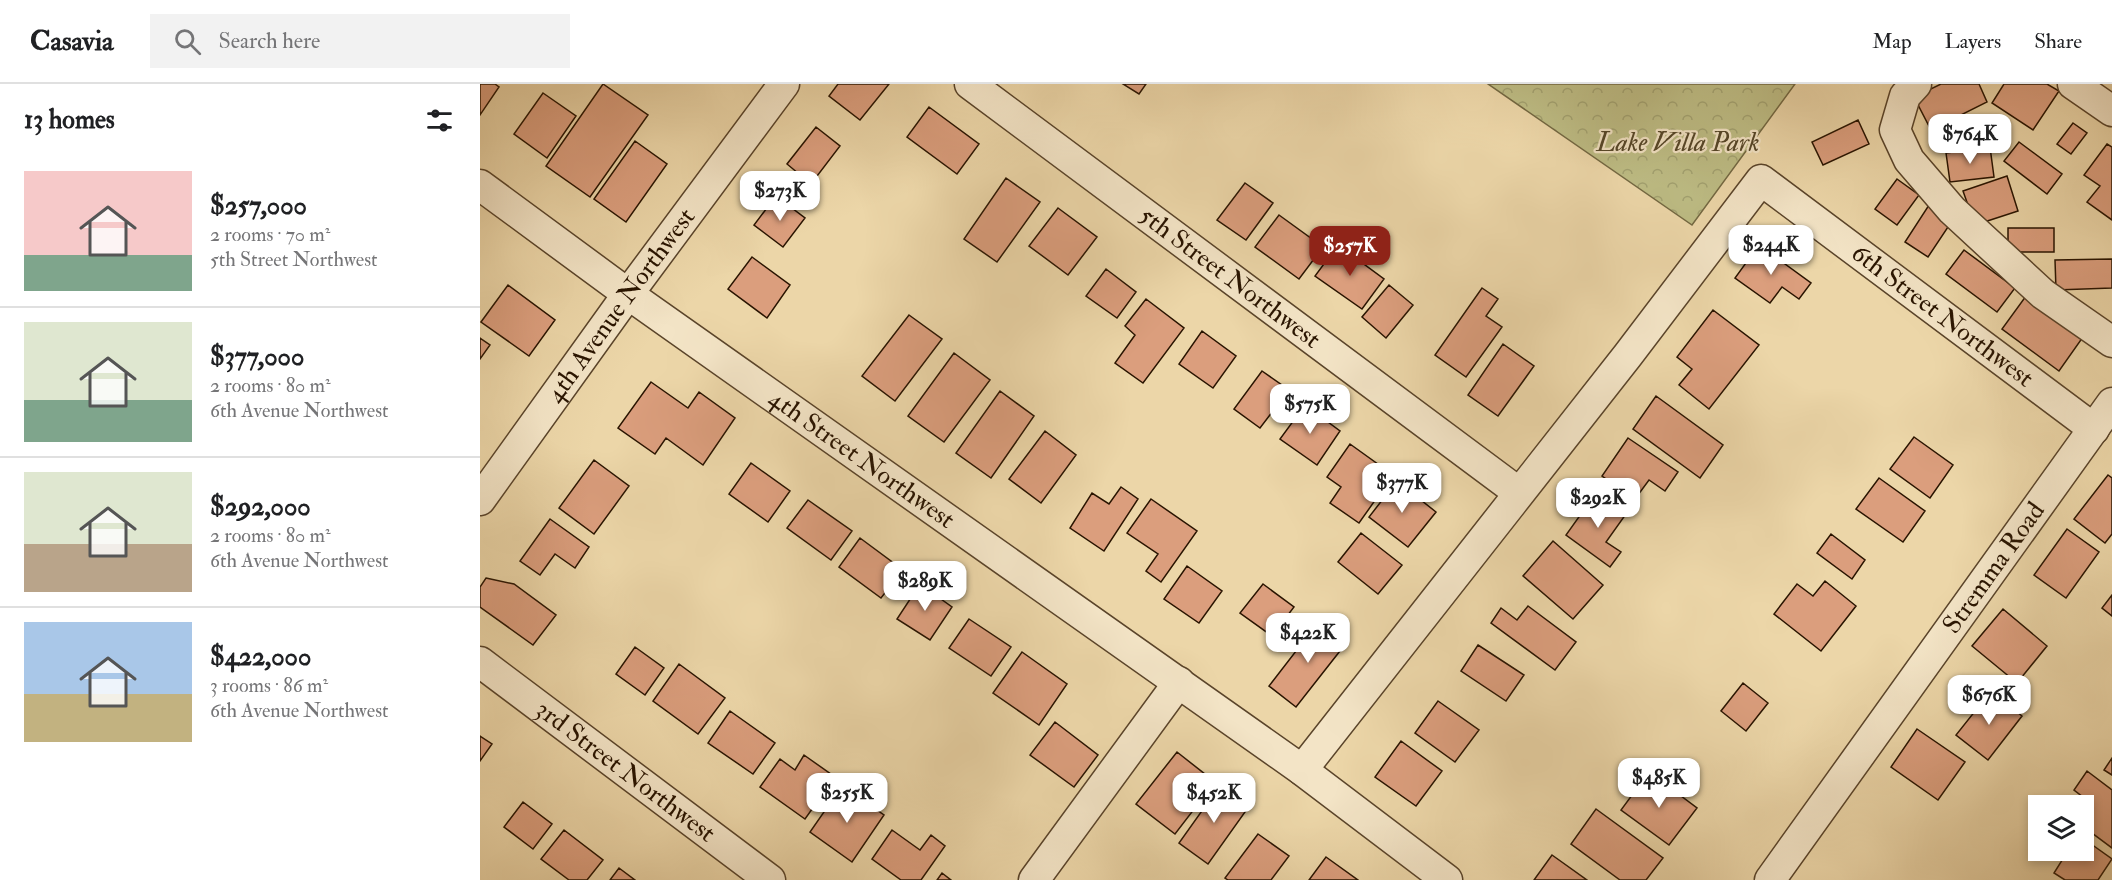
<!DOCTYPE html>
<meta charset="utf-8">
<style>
:root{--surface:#fff;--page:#f2f2f2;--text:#202124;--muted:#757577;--line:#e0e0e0;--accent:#8f2418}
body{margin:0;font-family:"IM FELL Double Pica",serif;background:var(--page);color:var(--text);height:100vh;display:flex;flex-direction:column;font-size:22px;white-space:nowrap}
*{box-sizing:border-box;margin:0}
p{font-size:20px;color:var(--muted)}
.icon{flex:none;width:33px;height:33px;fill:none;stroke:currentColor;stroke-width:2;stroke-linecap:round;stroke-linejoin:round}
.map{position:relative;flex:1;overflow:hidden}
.panel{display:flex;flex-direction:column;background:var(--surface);width:480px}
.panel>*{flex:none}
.tools{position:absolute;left:1548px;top:711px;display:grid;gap:12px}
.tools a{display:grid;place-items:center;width:66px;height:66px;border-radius:0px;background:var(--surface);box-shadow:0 3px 9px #0003;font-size:30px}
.price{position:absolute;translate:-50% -51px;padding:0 14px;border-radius:12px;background:#fff;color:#222;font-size:20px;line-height:39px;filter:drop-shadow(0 2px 3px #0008)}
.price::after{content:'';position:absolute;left:50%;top:36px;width:18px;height:14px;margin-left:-9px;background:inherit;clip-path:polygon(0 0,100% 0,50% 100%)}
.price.on{background:var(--accent);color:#fff}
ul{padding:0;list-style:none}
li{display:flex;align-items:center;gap:18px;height:150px;padding:0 24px}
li+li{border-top:2px solid var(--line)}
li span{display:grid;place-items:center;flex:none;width:168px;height:120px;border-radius:0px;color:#555}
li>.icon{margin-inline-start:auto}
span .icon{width:72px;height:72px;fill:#fffc;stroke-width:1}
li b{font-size:26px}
h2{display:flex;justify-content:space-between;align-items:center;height:72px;padding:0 24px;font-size:26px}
header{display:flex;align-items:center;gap:36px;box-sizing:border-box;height:84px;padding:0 30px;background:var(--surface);border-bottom:2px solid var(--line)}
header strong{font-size:28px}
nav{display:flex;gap:33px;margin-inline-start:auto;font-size:21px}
.search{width:420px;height:54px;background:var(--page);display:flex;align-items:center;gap:15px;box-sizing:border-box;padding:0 21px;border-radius:0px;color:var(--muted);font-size:22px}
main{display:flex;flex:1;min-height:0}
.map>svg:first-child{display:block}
</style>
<header>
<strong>Casavia</strong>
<div class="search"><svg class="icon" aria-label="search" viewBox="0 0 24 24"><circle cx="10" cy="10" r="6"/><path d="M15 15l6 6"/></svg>Search here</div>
<nav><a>Map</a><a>Layers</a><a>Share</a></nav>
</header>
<main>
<section class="panel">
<h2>13 homes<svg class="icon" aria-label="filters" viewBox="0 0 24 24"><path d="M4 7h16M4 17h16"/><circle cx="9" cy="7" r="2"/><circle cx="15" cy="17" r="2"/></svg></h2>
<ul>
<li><span style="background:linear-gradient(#f6c9c9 70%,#7fa58c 0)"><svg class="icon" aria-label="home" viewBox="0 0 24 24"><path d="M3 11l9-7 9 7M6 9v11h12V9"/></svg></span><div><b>$257,000</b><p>2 rooms · 70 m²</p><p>5th Street Northwest</p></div></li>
<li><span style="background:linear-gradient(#dfe7d0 65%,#7fa58c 0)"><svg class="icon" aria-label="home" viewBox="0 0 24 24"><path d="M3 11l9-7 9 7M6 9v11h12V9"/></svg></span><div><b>$377,000</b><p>2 rooms · 80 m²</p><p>6th Avenue Northwest</p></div></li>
<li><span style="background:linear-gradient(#dfe7d0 60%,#b9a48a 0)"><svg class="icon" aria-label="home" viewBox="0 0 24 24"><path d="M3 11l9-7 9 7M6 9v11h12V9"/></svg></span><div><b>$292,000</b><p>2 rooms · 80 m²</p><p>6th Avenue Northwest</p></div></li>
<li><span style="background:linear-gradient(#a9c7e8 60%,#c2b280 0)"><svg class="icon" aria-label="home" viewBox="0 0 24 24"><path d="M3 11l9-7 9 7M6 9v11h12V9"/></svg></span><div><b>$422,000</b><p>3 rooms · 86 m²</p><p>6th Avenue Northwest</p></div></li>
</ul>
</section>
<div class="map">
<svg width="1632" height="796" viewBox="0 0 1632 796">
<defs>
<pattern id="forest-crowns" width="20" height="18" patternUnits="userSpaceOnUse" patternTransform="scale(1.5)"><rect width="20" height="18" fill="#bdbc84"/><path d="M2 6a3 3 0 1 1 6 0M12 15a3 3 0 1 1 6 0" fill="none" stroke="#a2a170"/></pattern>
</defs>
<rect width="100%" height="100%" fill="#ecd6a8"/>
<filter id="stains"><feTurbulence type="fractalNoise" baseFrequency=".00333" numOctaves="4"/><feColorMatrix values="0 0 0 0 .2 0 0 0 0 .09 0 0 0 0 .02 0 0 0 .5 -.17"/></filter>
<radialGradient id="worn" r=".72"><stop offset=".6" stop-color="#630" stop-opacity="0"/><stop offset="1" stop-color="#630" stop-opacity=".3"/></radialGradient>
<path fill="url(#forest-crowns)" stroke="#736842" stroke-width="1.5" d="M 1008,0 L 1315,0 L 1212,141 Z"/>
<path fill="#db9e7d" stroke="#291400" stroke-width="1.5" d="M 0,0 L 15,0 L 19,3 L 0,31 Z
M 123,0 L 168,31 L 110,113 L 66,82 Z
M 358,0 L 409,0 L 380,36 L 349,12 Z
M 643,0 L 666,0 L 659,10 Z
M 1461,0 L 1499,0 L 1507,18 L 1451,46 L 1434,13 Z
M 1524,0 L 1567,0 L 1579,7 L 1553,46 L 1512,19 Z
M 63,9 L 96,32 L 67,74 L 34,50 Z
M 449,23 L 499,60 L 477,90 L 427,53 Z
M 1378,36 L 1389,60 L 1343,81 L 1332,58 Z
M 1593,39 L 1607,49 L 1591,70 L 1577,60 Z
M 336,43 L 360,62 L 331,100 L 307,80 Z
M 155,57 L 187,80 L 146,138 L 114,115 Z
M 1539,58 L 1582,90 L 1567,110 L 1524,77 Z
M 1627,60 L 1632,63 L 1632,136 L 1607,118 L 1620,102 L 1604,91 Z
M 1510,63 L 1514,93 L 1470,98 L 1466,69 Z
M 1527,92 L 1538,127 L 1495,141 L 1483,107 Z
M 526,94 L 560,118 L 517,178 L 484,155 Z
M 1417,95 L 1439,111 L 1417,141 L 1395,125 Z
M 765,99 L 793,119 L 766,156 L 737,136 Z
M 296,112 L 325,134 L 303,163 L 274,141 Z
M 1449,121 L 1472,137 L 1448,173 L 1425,158 Z
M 578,124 L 617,153 L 588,191 L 549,162 Z
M 799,131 L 843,163 L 819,195 L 775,163 Z
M 1528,144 L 1574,144 L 1574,168 L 1528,168 Z
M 858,161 L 904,195 L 882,225 L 835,192 Z
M 1279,161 L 1331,199 L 1319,215 L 1302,203 L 1290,219 L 1255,194 Z
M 1484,166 L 1535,204 L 1517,228 L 1466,190 Z
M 272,173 L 310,201 L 287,234 L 248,205 Z
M 1632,175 L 1632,204 L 1576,206 L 1575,176 Z
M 626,185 L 656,208 L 637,234 L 606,212 Z
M 28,201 L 75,236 L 49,272 L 1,238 Z
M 909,201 L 933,221 L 906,254 L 882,233 Z
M 1002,204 L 1018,215 L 1006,232 L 1022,243 L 986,293 L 955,271 Z
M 1546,212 L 1603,253 L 1579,287 L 1522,245 Z
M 666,215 L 704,244 L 663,299 L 635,279 L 655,251 L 645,242 Z
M 1233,226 L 1279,261 L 1229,325 L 1199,301 L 1212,285 L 1197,273 Z
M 429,231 L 462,255 L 415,317 L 382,292 Z
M 722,247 L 756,272 L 733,304 L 699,280 Z
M 0,254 L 10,261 L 0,275 Z
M 1023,260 L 1054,282 L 1018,332 L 988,311 Z
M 474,269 L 510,296 L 464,358 L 428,332 Z
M 782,287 L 809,306 L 780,344 L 754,325 Z
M 171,298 L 208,324 L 219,308 L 255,334 L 223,381 L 186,354 L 175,370 L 138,344 Z
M 520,307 L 554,332 L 511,394 L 476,369 Z
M 1176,312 L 1243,361 L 1220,394 L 1153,345 Z
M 825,321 L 860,347 L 837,381 L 800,355 Z
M 565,347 L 596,371 L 561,419 L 529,395 Z
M 1434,353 L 1473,381 L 1450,414 L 1410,385 Z
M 1148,354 L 1198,388 L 1185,407 L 1169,396 L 1155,415 L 1122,392 Z
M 870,360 L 913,391 L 879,439 L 850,419 L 861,403 L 847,393 Z
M 114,376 L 149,402 L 114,450 L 79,424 Z
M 271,379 L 310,407 L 288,438 L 249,410 Z
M 1628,391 L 1632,394 L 1632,450 L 1625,459 L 1594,435 Z
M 1399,394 L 1445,427 L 1423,458 L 1376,425 Z
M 917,397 L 956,428 L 928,463 L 889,433 Z
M 641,403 L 658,415 L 624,467 L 590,444 L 612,409 L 629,420 Z
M 1116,409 L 1146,430 L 1126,458 L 1141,468 L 1130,483 L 1086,451 Z
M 671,415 L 717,447 L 681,498 L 666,487 L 678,470 L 647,449 Z
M 328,416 L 372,447 L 351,476 L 307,444 Z
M 70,435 L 109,463 L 95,484 L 75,470 L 60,491 L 40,477 Z
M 1587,445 L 1619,468 L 1586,514 L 1554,491 Z
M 881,449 L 922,481 L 898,510 L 858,478 Z
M 1351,450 L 1385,476 L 1372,495 L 1337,469 Z
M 380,454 L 423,486 L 401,514 L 359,483 Z
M 1073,457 L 1123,501 L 1093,535 L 1043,492 Z
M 707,482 L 742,507 L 719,539 L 684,515 Z
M 6,494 L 34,500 L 76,531 L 53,561 L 0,523 L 0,503 Z
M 1345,497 L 1376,522 L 1341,567 L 1294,530 L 1317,500 L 1333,512 Z
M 440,500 L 472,523 L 450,556 L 417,535 Z
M 783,500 L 814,523 L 792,552 L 760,529 Z
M 1632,511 L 1632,532 L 1622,524 Z
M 1048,522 L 1096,558 L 1075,586 L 1011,539 L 1021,524 L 1037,536 Z
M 1523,525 L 1567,562 L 1537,599 L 1492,562 Z
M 489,535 L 531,563 L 511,592 L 469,564 Z
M 840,536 L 867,558 L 816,623 L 789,602 Z
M 998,561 L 1044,591 L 1026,617 L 981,587 Z
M 155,563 L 184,584 L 165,611 L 136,590 Z
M 542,568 L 587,600 L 559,641 L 513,609 Z
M 199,580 L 245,614 L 218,650 L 173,617 Z
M 1263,599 L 1288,619 L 1266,647 L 1241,627 Z
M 1511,607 L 1542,632 L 1508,676 L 1476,651 Z
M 958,617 L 999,646 L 975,678 L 935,649 Z
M 250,627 L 295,659 L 273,690 L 228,659 Z
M 575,638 L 618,671 L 594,703 L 550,671 Z
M 1437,645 L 1485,678 L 1458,716 L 1411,683 Z
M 0,652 L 12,660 L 0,677 Z
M 921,657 L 962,687 L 936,722 L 895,693 Z
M 697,668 L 735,698 L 695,750 L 656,720 Z
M 324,671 L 355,693 L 325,735 L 280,703 L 300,675 L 315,686 Z
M 1632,674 L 1632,691 L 1624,686 Z
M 1607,687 L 1632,706 L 1632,764 L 1604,743 L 1604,723 L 1608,717 L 1594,706 Z
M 1169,688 L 1217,724 L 1189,761 L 1141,726 Z
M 741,700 L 770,721 L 728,780 L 699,759 Z
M 362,702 L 404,731 L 372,778 L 330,748 Z
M 43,718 L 72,740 L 53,765 L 24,743 Z
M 1116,725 L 1183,774 L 1166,796 L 1140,796 L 1091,760 Z
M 84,746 L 123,776 L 107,796 L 89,796 L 61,775 Z
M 412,746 L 440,766 L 451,751 L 465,762 L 441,796 L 421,796 L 392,775 Z
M 778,750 L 809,772 L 791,796 L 748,796 L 745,794 Z
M 1604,755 L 1632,775 L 1618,796 L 1585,796 L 1574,789 L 1586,770 L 1581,766 L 1604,766 Z
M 1072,771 L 1107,796 L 1054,796 Z
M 846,773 L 878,796 L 829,796 Z
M 139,784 L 155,796 L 130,796 Z
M 462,789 L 471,796 L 457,796 Z"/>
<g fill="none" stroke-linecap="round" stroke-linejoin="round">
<defs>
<g id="minor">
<path id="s1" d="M 490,0 L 1038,408"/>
<path d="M 1436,0 L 1425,12 L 1415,46 L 1429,76 L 1472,126 L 1563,210 L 1632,258"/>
<path d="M 1593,0 L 1632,27"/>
<path id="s2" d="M 0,101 L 148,210 L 822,686 L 967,796"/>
<path id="s3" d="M 0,416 L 148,210 L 304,0"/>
<path id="s4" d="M 0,578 L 290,796"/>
<path id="s5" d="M 822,686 L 1148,271 L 1281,96 L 1614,345"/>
<path d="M 554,796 L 699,598"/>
<path id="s6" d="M 1290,796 L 1632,319"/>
</g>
</defs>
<use href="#minor" stroke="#5a442a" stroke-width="33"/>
<use href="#minor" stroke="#f3e4c6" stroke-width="30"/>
</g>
<g text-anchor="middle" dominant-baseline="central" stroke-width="4.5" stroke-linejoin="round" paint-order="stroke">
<g font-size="26" font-style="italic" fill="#554628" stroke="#f3e4c6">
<text x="1198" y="59">Lake Villa Park</text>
</g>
<g font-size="26" fill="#291400" stroke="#f3e4c6">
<text stroke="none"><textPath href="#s1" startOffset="324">5th Street Northwest</textPath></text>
<text stroke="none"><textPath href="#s3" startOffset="240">4th Avenue Northwest</textPath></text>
<text stroke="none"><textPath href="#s5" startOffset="974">6th Street Northwest</textPath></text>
<text stroke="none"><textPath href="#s2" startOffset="470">4th Street Northwest</textPath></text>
<text stroke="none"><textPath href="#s6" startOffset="384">Stremma Road</textPath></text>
<text stroke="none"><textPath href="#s4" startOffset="182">3rd Street Northwest</textPath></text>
</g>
</g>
<rect width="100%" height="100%" filter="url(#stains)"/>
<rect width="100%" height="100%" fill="url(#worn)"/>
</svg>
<div class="tools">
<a><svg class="icon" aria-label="layers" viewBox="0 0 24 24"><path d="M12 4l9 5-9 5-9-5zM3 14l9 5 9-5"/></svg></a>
</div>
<b class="price" style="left:1490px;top:81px">$764K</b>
<b class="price" style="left:300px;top:138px">$273K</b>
<b class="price" style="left:1291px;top:192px">$244K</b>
<b class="price on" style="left:870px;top:193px">$257K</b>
<b class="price" style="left:830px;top:351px">$575K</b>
<b class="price" style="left:922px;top:430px">$377K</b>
<b class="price" style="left:1118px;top:445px">$292K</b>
<b class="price" style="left:445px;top:528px">$289K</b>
<b class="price" style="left:828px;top:580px">$422K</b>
<b class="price" style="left:1509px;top:642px">$676K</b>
<b class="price" style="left:1179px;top:725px">$485K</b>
<b class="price" style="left:367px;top:740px">$255K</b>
<b class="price" style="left:734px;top:740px">$452K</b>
</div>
</main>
